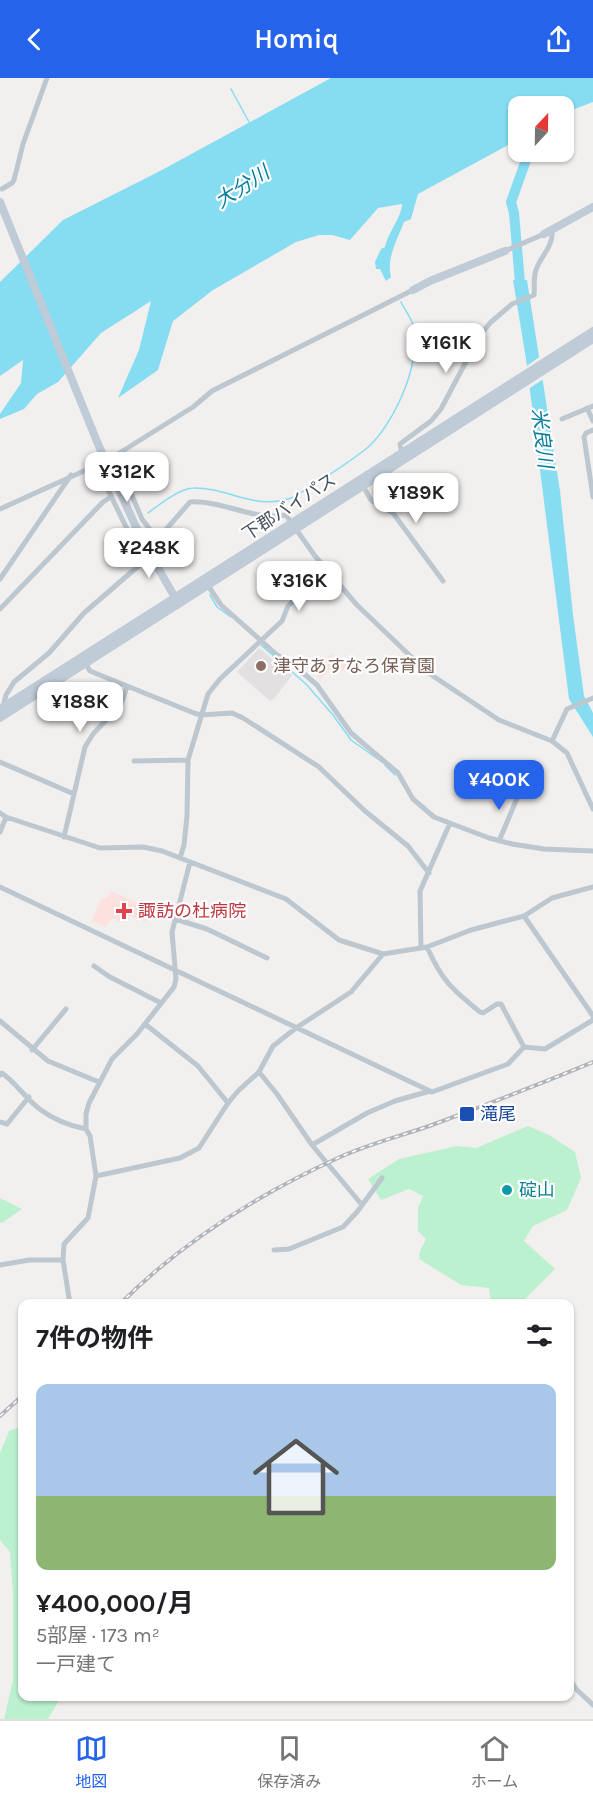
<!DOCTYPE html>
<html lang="ja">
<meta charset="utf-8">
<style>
:root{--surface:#fff;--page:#f6f6f6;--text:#202124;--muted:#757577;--line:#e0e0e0;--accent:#2563eb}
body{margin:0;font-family:Karla,"Noto Sans JP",sans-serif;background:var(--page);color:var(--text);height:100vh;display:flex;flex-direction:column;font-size:22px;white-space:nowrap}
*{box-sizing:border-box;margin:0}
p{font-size:20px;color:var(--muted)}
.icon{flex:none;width:33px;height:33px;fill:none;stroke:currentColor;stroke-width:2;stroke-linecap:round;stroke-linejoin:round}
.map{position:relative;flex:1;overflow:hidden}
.sheet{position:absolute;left:18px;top:1221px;width:556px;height:402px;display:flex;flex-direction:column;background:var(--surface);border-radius:12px;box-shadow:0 2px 4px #0004}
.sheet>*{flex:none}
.needle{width:39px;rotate:22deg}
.tools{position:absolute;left:508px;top:18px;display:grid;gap:12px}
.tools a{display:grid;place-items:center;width:66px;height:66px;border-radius:12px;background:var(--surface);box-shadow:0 2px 4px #0004;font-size:30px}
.price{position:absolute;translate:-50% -51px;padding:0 14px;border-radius:12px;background:#fff;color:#222;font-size:20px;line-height:39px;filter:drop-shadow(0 2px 3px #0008)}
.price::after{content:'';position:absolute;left:50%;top:36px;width:18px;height:14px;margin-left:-9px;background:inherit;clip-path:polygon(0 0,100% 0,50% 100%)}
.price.selected{background:var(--accent);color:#fff}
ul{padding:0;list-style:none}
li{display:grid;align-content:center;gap:12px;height:318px;padding:0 18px}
li span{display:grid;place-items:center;height:186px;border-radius:12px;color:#555}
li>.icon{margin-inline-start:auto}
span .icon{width:108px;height:108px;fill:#fffc;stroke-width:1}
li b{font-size:26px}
h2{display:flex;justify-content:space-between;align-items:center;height:72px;padding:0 18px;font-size:26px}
header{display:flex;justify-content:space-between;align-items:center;height:78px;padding:0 18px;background:var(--accent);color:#fff;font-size:27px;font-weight:600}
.menu{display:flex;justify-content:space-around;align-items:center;height:84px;border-top:2px solid var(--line);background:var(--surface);font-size:16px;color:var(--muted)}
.menu a{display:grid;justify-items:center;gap:3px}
.menu .selected{color:var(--accent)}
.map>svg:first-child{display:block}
</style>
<header><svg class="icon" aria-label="back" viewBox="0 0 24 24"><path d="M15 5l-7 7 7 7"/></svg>Homiq<svg class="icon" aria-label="share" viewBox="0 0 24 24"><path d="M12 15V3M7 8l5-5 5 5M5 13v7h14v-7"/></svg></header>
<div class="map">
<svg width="593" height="1641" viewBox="0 0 593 1641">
<rect width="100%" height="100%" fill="#f2efef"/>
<path fill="#e3e0e1" d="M 259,570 L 292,597 L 274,621 L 270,623 L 237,594 Z"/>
<path fill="#fce1df" d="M 331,576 L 347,588 L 346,594 L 334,588 L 320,601 L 315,592 Z
M 111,813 L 152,831 L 146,844 L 125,836 L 120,844 L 112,840 L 106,849 L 92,843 L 101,821 L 106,821 Z"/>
<path fill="#bcf1cf" d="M 528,1048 L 549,1057 L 575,1074 L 581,1100 L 567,1132 L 533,1148 L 524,1163 L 555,1191 L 520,1226 L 491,1224 L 489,1210 L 461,1207 L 419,1181 L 420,1173 L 426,1161 L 418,1153 L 418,1130 L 423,1118 L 409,1111 L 381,1122 L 368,1101 L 399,1081 L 457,1068 L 476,1070 Z
M 0,1120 L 22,1131 L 2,1145 L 0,1145 Z
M 22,1348 L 22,1618 L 61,1619 L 48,1641 L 4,1641 L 13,1602 L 13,1518 L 10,1474 L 0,1462 L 0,1375 L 9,1353 Z"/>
<path fill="#86dcf1" d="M 331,0 L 593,0 L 593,24 L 564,35 L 564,28 L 519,28 L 519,61 L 418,116 L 411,141 L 404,144 C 397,162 386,181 391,199 L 386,203 L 380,191 L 376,191 L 375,184 L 381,171 L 385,169 C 388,155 402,138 402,126 L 378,130 L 350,162 L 332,157 L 319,157 L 296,164 L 213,212 L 173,243 L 158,292 L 118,320 L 139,272 L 151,223 L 101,255 L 58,304 L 37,316 L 24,331 L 0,341 L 0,336 L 21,305 L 23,282 L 0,298 L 0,204 L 63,142 L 162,92 Z
M 513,202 L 527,202 L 560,413 L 573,537 L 584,618 L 593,635 L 593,659 L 569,621 L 526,281 Z"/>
<path fill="#f2efef" d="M 542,277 L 545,300 L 527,312 L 524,290 Z"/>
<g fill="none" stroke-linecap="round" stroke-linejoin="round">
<path stroke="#86dcf1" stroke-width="1.5" d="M 231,11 L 249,44
M 148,435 C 159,427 180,410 193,410 C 229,409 255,434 294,419 C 319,403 345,388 367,370 C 394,347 425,279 412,244 C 409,237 404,230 401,224
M 210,517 L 217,529 L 231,539
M 261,567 L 306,606 L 333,637 L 351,662 L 382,684
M 385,687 L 395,697"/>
<path stroke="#86dcf1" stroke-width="10" d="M 521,216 L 514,135 L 511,124 L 529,74"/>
<path stroke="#bcc7cf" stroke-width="5" d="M 2,111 L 12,105 L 14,102 L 23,66 L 47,0
M 505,173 L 544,156
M 587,330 L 593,343
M 562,341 L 593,328
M 593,352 L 586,355 L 584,359 L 593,419
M 402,375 L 400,366 L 431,343 L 441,331 L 479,259 L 490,245 L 512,226 L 534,217 C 535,209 533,200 536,192 C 540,179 554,168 552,152
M 115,378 L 142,441 L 158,462
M 113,379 L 193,329 L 212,313 L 413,212
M 96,387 L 143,484 L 145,483
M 363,408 L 371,422 L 393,435 L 443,503
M 0,431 L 97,387
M 148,472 L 190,424 C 223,422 253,443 286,437 L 315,478 L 357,527 L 427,594 L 499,642 L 552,663 L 567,675 L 593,731
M 0,501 L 71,397
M 207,506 L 221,527 L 276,576 L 295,588 L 317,607 L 351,655 L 398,695 L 413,721 L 434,739 L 489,760 L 512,766 L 544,771 L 593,773
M 0,531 L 103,424 L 111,419
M 84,583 L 90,593 L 194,635 L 201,637 L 232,635 L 243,640 L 319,689 L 365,733 L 408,768 L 429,795
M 3,629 L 6,617 L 14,604 L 49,575 L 84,535 L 143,484
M 552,663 L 567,631 L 593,620
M 134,683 L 188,682
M 0,684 L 74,716
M 0,735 L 6,739 L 100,770 L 143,769 L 162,773 L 286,821 L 339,862 L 383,876 L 427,869 L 471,852 L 524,838 L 552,820 L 593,809
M 0,754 L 6,739
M 64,759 L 85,669 L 93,656 L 121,626 L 127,609
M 499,763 L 521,711
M 180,780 L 184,767 L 187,738 L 188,682 L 208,616 L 220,601 L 282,543 L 288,528 L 327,492
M 0,809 L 432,1014 L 508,986 L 524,969 L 545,971 L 593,942
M 524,838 L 593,938
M 175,841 L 207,851 L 267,880
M 427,869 C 442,903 452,911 480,934 L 483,935 L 497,926 L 501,926 L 524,969
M 421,870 L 420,813 L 450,745
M 94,888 L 110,899 L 161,925
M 0,943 L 48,983 L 99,1004
M 145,946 L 198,988 L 228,1025
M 32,972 L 66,931
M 259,994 L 277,1016 L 312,1067 L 362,1127
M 0,997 L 2,995 C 17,1006 27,1022 41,1032 C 53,1041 71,1048 86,1051
M 0,1044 L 7,1046 L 29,1019
M 312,1067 L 367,1035 L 395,1023 L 430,1013
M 96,1098 L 180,1080 L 199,1070 L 228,1025 L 238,1013 L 259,994 L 273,968 L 296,950 L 351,914 L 383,876
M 274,1172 L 289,1171 L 343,1149 L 357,1134 L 382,1100
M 0,1187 L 29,1182 L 63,1182
M 70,1226 L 63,1182 L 64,1166 L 88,1140 L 96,1098 L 90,1058 L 86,1051 L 86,1036 L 89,1025 L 112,981 L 137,956 L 174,909 L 176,901 L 172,854 L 190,784
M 570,1601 L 576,1611 L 593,1627"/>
<path stroke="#bfcbd7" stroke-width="8" d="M 0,124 L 98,366 L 142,462 L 177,523
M 544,156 L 593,129
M 413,212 L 430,203 L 505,173
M 0,631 L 593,253
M 0,640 L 593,261"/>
<defs>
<path id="rail" d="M 120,1226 C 183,1163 257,1117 338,1080 C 368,1066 401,1058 432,1047 C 486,1027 540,1006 593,984
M 0,1338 L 22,1318"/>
</defs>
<use href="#rail" stroke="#b1b5ba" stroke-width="4"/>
<use href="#rail" stroke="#fff" stroke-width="1.5" stroke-dasharray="4.5" stroke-linecap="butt"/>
</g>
<circle fill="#8d6e63" stroke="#fff" stroke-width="2" cx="261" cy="588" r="6"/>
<path fill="#e0444e" stroke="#fff" stroke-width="2" d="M121 824h6v6h6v6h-6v6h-6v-6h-6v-6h6z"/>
<rect fill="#1a4fb4" stroke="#fff" stroke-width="2" x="459" y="1028" width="16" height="16" rx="3"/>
<circle fill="#0f9aa8" stroke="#fff" stroke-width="2" cx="507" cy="1112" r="6"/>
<g text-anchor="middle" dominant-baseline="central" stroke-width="4.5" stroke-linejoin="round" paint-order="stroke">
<g font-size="18" fill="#46535e" stroke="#fff">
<text transform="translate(289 429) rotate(-33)">下郡バイパス</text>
</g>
<g font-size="18" fill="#785e54" stroke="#fff" text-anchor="start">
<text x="273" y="588">津守あすなろ保育園</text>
</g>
<g font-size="18" fill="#be3a42" stroke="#fff" text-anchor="start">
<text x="138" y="833">諏訪の杜病院</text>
</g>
<g font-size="18" fill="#164399" stroke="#fff" text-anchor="start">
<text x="480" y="1036">滝尾</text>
</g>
<g font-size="18" fill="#0d838f" stroke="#fff" text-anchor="start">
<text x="519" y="1112">碇山</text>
</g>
<g font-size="20" font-style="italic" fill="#077e9a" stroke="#fff">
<text transform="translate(242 109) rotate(-33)">大分川</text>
<text transform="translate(542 360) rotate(83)">米良川</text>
</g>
</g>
</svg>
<div class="tools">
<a><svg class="needle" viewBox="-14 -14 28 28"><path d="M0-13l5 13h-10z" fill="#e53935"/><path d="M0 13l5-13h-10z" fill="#757577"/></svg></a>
</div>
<b class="price" style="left:446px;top:296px">¥161K</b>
<b class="price" style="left:127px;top:425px">¥312K</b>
<b class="price" style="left:416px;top:446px">¥189K</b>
<b class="price" style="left:149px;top:501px">¥248K</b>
<b class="price" style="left:299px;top:534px">¥316K</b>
<b class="price" style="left:80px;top:655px">¥188K</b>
<b class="price selected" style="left:499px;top:733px">¥400K</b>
<section class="sheet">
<h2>7件の物件<svg class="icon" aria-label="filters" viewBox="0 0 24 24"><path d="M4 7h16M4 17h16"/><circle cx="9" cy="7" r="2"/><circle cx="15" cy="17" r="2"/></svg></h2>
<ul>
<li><span style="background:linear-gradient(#a9c7e8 60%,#8fb573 0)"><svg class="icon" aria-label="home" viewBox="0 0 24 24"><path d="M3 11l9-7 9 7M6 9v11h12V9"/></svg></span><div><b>¥400,000/月</b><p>5部屋 · 173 m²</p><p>一戸建て</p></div></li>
</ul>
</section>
</div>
<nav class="menu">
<a class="selected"><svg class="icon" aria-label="map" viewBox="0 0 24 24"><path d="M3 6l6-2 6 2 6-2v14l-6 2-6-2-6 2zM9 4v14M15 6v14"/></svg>地図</a>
<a><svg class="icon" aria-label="saved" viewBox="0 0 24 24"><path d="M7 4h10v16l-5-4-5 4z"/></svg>保存済み</a>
<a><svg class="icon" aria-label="home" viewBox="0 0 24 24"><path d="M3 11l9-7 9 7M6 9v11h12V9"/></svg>ホーム</a>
</nav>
